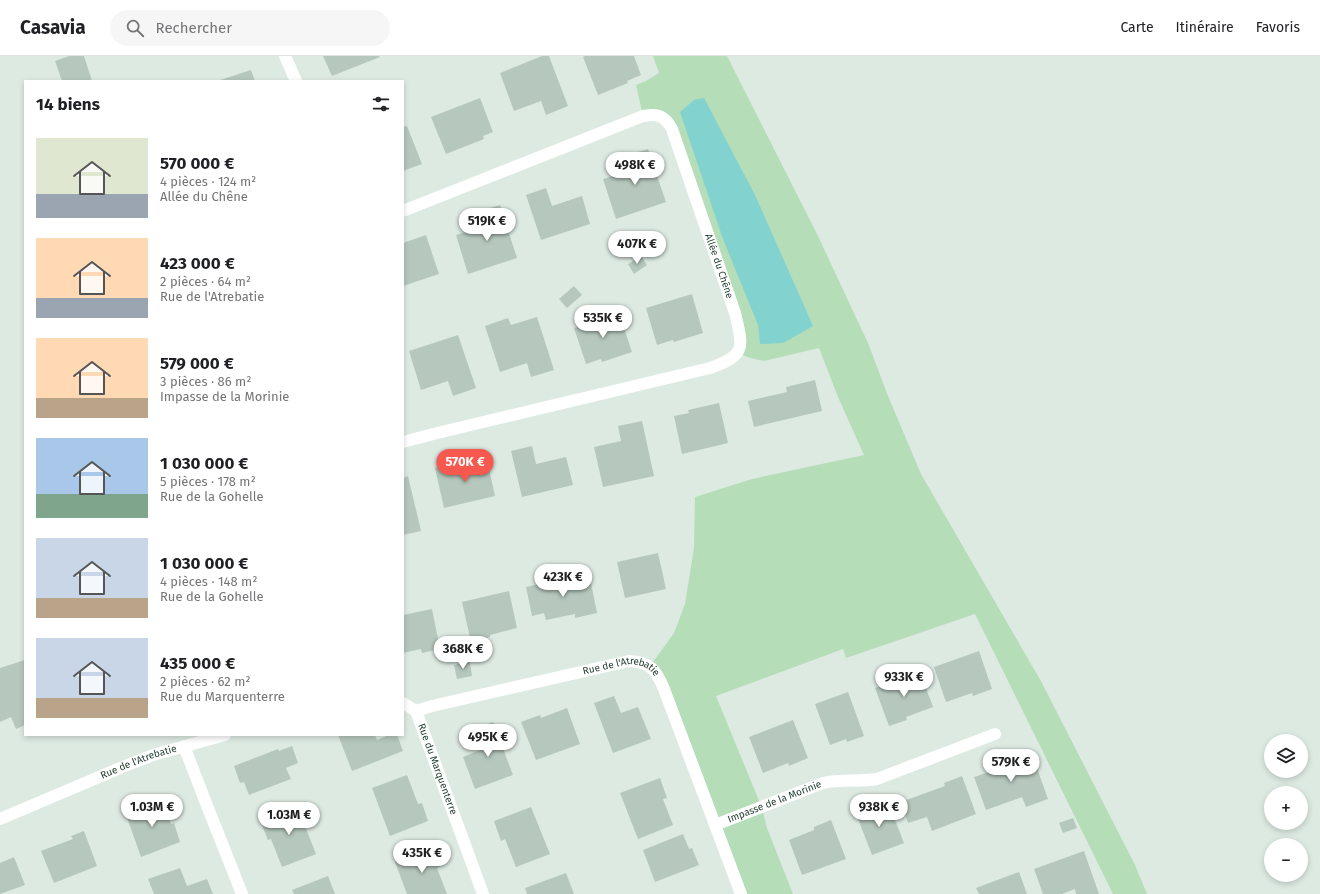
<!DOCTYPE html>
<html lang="fr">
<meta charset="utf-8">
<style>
:root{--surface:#fff;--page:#f6f6f6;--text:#202124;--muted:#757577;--line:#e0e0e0;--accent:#f7594e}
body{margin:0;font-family:"Fira Sans",sans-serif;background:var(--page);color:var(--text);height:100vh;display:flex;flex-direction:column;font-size:15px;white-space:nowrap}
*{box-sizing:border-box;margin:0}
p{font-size:13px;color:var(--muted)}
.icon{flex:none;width:22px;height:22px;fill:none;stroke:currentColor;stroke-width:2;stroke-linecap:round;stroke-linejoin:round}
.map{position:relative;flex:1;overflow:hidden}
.panel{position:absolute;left:24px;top:24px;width:380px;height:656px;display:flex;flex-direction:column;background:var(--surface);border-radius:0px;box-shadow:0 2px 6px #0003}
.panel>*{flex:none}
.controls{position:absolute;left:1264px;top:678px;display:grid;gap:8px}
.controls a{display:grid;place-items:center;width:44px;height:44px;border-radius:50%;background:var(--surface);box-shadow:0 2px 6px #0003;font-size:20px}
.price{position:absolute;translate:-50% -34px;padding:0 9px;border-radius:14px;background:#fff;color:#222;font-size:13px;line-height:26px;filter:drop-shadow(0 1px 2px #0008)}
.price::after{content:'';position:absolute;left:50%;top:24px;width:12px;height:9px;margin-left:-6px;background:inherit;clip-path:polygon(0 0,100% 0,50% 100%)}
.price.current{background:var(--accent);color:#fff}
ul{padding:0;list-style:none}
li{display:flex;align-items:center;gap:12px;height:100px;padding:0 12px}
li span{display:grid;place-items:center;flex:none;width:112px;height:80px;border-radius:0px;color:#555}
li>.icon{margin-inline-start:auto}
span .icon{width:48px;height:48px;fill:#fffc;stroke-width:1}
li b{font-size:17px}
h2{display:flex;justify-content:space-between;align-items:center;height:48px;padding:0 12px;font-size:17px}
header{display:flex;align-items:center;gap:24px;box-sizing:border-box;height:56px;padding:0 20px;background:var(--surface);border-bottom:1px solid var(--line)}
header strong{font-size:19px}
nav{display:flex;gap:22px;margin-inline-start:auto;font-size:14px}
.search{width:280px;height:36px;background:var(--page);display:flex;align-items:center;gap:10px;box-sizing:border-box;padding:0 14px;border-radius:22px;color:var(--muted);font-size:15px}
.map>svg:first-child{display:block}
</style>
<header>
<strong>Casavia</strong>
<div class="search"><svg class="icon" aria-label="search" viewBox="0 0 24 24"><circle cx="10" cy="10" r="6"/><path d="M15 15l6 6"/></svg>Rechercher</div>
<nav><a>Carte</a><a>Itinéraire</a><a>Favoris</a></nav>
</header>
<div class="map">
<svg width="1320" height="838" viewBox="0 0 1320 838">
<rect width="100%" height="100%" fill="#ddeae2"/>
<path fill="#b5ddb8" d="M 653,0 L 727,0 L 817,178 L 868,287 L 888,340 L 921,418 L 1042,627 L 1135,809 L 1147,838 L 1113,838 L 975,558 L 846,602 L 843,593 L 716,640 L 762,752 L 767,772 L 793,838 L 741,838 L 650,610 L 674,577 L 685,548 L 694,492 L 695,441 L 752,423 L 864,399 L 838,341 L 819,292 L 764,305 L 750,302 L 738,297 L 741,287 L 663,61 L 643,60 L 636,29 L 646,25 L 659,17 Z"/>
<path fill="#82d2d0" d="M 704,42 L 755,139 L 813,270 L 783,287 L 760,288 L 758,269 L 723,183 L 680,56 L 694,44 Z"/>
<path fill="#b6c8bd" d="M 69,0 L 84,0 L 92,25 L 62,25 L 55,5 Z
M 323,0 L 379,0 L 380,1 L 332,20 Z
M 542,0 L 549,0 L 568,50 L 546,59 L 541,45 L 514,55 L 500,17 Z
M 585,0 L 634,0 L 641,19 L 627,25 L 628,27 L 598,39 L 583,1 Z
M 251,14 L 255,25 L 217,25 Z
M 480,42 L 493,76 L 483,80 L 484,83 L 446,98 L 431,61 Z
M 407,70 L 422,108 L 403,115 L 403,71 Z
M 648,93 L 666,146 L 616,163 L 603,123 L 630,115 L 625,100 Z
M 546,132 L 552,150 L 582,140 L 590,168 L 541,184 L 526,139 Z
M 500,149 L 517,202 L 468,218 L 456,179 L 482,171 L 477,156 Z
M 426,179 L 439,218 L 403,230 L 403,187 Z
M 641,200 L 647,209 L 634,218 L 628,208 Z
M 574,230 L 582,239 L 567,252 L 559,243 Z
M 692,238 L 703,277 L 674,286 L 673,284 L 657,289 L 646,252 Z
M 619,257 L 632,296 L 602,306 L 601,303 L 586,308 L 574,272 Z
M 537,261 L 554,314 L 531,321 L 527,307 L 500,316 L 485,270 L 508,262 L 511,269 Z
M 458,279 L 476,332 L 453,340 L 448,325 L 421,334 L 409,295 Z
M 815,324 L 822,355 L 754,371 L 748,345 L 787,336 L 786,331 Z
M 719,347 L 728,387 L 682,398 L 674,360 L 689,357 L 688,354 Z
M 642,365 L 654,420 L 603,431 L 594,391 L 621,385 L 618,370 Z
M 532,390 L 536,408 L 566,401 L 573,429 L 522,441 L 511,395 Z
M 476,403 L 476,406 L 487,404 L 495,440 L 444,452 L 435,412 Z
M 408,420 L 421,475 L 403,479 L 403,422 Z
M 658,497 L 666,533 L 625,542 L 617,506 Z
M 589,517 L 597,557 L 575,562 L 575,558 L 546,564 L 544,557 L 532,560 L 526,531 Z
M 509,535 L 517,572 L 490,579 L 490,581 L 471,586 L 462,546 Z
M 432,553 L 440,593 L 422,597 L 421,593 L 403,597 L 403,559 Z
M 979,595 L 992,633 L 973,640 L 972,637 L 946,646 L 934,611 Z
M 25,604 L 25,669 L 16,673 L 11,661 L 0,666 L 0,612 Z
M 470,606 L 472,620 L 457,623 L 454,609 Z
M 920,616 L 933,651 L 906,661 L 907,664 L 889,670 L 875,632 Z
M 848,636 L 864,680 L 847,686 L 846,683 L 830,689 L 815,648 Z
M 614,640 L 621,657 L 638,651 L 651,683 L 613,697 L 594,647 Z
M 567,652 L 580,688 L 536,704 L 521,666 L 540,659 L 541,662 Z
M 793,664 L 808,702 L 789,710 L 788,707 L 763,717 L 749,681 Z
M 493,666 L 513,719 L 475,733 L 463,701 L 480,694 L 473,674 Z
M 338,679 L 375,679 L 377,684 L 389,679 L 397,679 L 403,695 L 352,715 Z
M 292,690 L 298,707 L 286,712 L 291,723 L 249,739 L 244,726 L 240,727 L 234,710 L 278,693 L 279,695 Z
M 1032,698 L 1048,743 L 1026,751 L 1022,741 L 986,754 L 974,721 L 989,716 L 986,710 L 1005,703 L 1006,708 Z
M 407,719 L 418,748 L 422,747 L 428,765 L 390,780 L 372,732 Z
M 962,720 L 976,758 L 932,775 L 927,761 L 908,767 L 901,746 L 945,730 L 944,727 Z
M 660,722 L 667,742 L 663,743 L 673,769 L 638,783 L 620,737 Z
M 162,743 L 171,768 L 174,767 L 180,786 L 141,801 L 125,756 Z
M 888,746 L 904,787 L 872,799 L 855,755 L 872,749 L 873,752 Z
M 297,750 L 316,798 L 282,811 L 271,783 L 268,784 L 260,764 Z
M 531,751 L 550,798 L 516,811 L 505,783 L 501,785 L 494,765 Z
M 1073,762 L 1077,772 L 1063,777 L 1059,767 Z
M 831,764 L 846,803 L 802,819 L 789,784 L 814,774 L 814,771 Z
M 84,775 L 97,810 L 54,827 L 41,795 L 73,783 L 71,780 Z
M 683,778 L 689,793 L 692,792 L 699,809 L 655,826 L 643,794 Z
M 434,792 L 441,810 L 437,812 L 447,838 L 407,838 L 395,806 Z
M 1084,795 L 1099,838 L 1076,838 L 1075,833 L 1062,838 L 1043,838 L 1034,813 Z
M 14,801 L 25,829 L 0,838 L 0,807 Z
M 180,812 L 187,830 L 207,823 L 213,838 L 154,838 L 148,823 Z
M 1019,816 L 1027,838 L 979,838 L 976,832 Z
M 566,817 L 574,838 L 527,838 L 525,832 Z
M 328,820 L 335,838 L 294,838 L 292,834 Z"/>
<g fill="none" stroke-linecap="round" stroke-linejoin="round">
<g stroke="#fff" stroke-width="12">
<path d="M 285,0 L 296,25"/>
<path id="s1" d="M 403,155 L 643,60 C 658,57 665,60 672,73 L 735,257 C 743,291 747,299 710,312 L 437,377 L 403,386"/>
<path id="s2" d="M 403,647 L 416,655 L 432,650 L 629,605 C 651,606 656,614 664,633 L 741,838"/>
<path id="s3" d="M 416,655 L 483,838"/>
<path d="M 184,690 L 204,742 L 242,838"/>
<path id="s4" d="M 0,763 L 125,710 L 153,699 L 225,679"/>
<path id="s5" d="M 715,769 L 823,727 C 841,723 859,726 877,723 L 995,678"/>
</g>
</g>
<g text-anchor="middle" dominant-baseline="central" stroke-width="3" stroke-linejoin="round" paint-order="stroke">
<g font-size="10" fill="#1f3a2e" stroke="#eef7f1">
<text stroke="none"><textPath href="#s1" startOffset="438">Allée du Chêne</textPath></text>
<text stroke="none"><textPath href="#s2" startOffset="227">Rue de l'Atrebatie</textPath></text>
<text stroke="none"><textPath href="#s4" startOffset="150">Rue de l'Atrebatie</textPath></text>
<text stroke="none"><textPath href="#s3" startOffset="62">Rue du Marquenterre</textPath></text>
<text stroke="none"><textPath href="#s5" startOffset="64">Impasse de la Morinie</textPath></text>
</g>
</g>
</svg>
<div class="controls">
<a><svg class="icon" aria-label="layers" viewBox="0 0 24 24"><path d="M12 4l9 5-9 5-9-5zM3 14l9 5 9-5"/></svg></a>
<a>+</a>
<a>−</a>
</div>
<b class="price" style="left:635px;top:130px">498K €</b>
<b class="price" style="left:487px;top:186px">519K €</b>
<b class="price" style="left:637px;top:209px">407K €</b>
<b class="price" style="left:603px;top:283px">535K €</b>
<b class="price current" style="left:465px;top:427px">570K €</b>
<b class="price" style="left:563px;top:542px">423K €</b>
<b class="price" style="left:463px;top:614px">368K €</b>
<b class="price" style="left:904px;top:642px">933K €</b>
<b class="price" style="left:488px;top:702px">495K €</b>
<b class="price" style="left:1011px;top:727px">579K €</b>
<b class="price" style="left:152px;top:772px">1.03M €</b>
<b class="price" style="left:879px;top:772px">938K €</b>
<b class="price" style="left:289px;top:780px">1.03M €</b>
<b class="price" style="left:422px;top:818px">435K €</b>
<section class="panel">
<h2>14 biens<svg class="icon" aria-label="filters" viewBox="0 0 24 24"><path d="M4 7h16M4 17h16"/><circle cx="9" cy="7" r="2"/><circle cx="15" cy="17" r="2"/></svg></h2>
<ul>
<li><span style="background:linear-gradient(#dfe7d0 70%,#9aa5b1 0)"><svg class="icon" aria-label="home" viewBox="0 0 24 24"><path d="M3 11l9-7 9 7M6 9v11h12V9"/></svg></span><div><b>570 000 €</b><p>4 pièces · 124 m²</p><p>Allée du Chêne</p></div></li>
<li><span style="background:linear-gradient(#ffd9b3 75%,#9aa5b1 0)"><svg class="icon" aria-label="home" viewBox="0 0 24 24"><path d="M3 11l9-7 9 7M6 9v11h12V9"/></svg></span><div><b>423 000 €</b><p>2 pièces · 64 m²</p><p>Rue de l'Atrebatie</p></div></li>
<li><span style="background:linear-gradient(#ffd9b3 75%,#b9a48a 0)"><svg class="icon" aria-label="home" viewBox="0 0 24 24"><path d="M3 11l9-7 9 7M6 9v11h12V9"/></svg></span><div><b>579 000 €</b><p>3 pièces · 86 m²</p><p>Impasse de la Morinie</p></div></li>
<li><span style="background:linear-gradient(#a9c7e8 70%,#7fa58c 0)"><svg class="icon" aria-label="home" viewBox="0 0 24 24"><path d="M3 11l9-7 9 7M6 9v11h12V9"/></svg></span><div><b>1 030 000 €</b><p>5 pièces · 178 m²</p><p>Rue de la Gohelle</p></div></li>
<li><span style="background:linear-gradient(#c9d6e8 75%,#b9a48a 0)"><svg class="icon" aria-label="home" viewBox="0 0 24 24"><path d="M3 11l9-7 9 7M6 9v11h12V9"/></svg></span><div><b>1 030 000 €</b><p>4 pièces · 148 m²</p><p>Rue de la Gohelle</p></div></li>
<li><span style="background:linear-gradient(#c9d6e8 75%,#b9a48a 0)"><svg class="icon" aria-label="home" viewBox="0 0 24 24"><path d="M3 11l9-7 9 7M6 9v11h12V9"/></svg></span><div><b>435 000 €</b><p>2 pièces · 62 m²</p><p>Rue du Marquenterre</p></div></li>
</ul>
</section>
</div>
